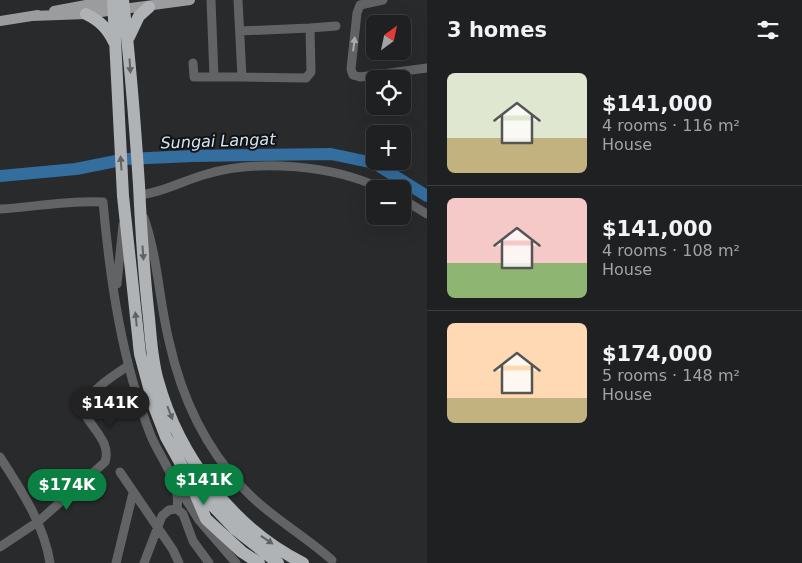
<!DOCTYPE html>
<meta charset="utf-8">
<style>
:root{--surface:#1e2021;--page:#2b2d2e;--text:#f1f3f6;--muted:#a1a3a5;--line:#3c3e3f;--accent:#0b8043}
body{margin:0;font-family:"DejaVu Sans",sans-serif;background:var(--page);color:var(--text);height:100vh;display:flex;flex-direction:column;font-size:19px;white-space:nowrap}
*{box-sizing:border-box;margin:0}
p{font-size:16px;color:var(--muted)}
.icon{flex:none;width:28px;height:28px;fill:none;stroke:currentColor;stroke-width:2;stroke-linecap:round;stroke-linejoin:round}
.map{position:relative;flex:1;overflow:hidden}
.side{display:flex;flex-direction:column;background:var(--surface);width:375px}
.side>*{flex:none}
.needle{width:32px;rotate:33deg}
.fabs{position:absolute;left:366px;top:15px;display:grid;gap:10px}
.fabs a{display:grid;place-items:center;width:45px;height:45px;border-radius:8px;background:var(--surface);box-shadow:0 5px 20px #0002,0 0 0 1px var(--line);font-size:25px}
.price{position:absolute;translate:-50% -42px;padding:0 11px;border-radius:18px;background:var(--accent);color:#fff;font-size:16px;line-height:32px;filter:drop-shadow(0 1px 2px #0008)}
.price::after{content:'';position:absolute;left:50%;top:30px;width:15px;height:11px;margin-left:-8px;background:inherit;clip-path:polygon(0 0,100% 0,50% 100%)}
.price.on{background:#222;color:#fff}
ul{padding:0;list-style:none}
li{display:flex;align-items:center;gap:15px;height:125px;padding:0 20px}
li+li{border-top:1px solid var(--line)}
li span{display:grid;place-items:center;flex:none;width:140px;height:100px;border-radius:8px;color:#555}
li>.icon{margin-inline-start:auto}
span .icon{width:60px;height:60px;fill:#fffc;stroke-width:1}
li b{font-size:21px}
h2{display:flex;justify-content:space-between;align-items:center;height:60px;padding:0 20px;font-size:21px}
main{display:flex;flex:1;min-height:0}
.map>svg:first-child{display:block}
</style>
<main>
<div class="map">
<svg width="427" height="563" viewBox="0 0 427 563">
<rect width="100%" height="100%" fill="#282a2c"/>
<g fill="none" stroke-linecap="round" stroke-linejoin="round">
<path stroke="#336e9f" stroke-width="12" d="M 0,176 L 76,169 L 126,159 L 193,156 L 331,154 L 374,163 L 427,196"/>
<path stroke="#424446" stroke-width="9" stroke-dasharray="9 4.5" stroke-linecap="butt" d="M 133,348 L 160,343"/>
<path stroke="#626364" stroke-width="9" d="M 211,0 L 214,77
M 238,0 L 242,77 L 306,78 L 311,72 L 310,28 L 240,31
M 383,0 L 360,5 L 357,13 L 351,69 L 353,75 L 360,77 L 427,68
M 310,28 L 336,26
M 193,63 L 194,77 L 242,77
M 139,195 C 162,193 184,180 207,174 C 258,159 334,165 382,189
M 402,199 L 427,214
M 0,209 C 34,207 69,200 103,202 C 110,281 122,362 151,436 C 161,460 181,481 177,509
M 144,218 C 158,258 159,300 169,341 C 181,396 205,447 243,488 C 269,516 304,535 332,560
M 117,284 L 123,225
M 0,457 C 21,490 44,524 50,563
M 120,472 L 173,550 L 179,563
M 178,487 L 199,520 L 236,563
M 0,547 L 39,521 L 105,462 C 112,441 89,427 82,408 C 89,391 113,376 128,366
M 116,563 L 133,493
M 144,563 L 162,516 L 169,510 L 177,509 L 183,514 L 193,541 L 209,563"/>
<path stroke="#9a9c9e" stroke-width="10" d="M 54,11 L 112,0
M 32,16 L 86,14 L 190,0
M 0,21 L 38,15"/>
<path stroke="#b0b3b5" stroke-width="12" d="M 113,0 L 123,196 L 140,354 L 154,406 L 166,437 L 192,484 L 235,529 L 278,563
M 123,0 C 130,61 135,123 139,185 C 141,229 144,274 149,318 C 151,339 152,361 158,381 C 179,457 233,528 303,563
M 86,14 C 100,21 107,28 114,42
M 129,37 L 139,16 L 149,7
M 194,491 L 206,519 L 242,552 L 259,563"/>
</g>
<defs><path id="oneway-solid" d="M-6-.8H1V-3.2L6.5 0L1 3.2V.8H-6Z" transform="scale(1.25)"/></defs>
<use fill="#acadaf" href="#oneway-solid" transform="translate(354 44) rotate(-83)"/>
<g fill="#606264">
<use href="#oneway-solid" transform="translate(130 66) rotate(86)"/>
<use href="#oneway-solid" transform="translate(121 163) rotate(-94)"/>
<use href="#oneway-solid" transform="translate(143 253) rotate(86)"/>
<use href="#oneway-solid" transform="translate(136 319) rotate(-96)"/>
<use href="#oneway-solid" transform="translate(170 413) rotate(69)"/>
<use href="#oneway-solid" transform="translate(267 540) rotate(34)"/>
</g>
<g text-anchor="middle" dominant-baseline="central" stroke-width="4" stroke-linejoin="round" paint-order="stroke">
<g font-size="16" font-style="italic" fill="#d4e4f2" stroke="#111213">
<text transform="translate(218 141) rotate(-2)">Sungai Langat</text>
</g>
</g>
</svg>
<div class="fabs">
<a><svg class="needle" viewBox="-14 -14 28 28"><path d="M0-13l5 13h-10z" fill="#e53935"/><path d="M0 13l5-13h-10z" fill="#a1a3a5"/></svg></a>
<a><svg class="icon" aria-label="locate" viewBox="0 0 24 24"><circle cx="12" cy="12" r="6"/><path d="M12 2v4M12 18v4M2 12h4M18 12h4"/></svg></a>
<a>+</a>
<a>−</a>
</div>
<b class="price on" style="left:110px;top:429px">$141K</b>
<b class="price" style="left:204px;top:506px">$141K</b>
<b class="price" style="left:67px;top:511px">$174K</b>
</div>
<section class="side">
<h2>3 homes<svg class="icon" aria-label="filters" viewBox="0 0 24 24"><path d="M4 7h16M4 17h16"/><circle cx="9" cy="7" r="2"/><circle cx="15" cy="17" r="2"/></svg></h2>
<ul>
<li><span style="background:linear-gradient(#dfe7d0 65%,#c2b280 0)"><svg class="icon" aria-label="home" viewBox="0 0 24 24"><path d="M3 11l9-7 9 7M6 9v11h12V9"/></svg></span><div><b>$141,000</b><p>4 rooms · 116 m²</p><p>House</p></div></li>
<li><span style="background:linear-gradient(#f6c9c9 65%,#8fb573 0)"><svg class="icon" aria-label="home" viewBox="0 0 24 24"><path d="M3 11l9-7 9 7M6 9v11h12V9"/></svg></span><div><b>$141,000</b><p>4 rooms · 108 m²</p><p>House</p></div></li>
<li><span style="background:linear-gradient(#ffd9b3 75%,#c2b280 0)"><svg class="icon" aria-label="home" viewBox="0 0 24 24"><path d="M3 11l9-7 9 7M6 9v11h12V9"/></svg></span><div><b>$174,000</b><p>5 rooms · 148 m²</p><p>House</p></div></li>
</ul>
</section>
</main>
